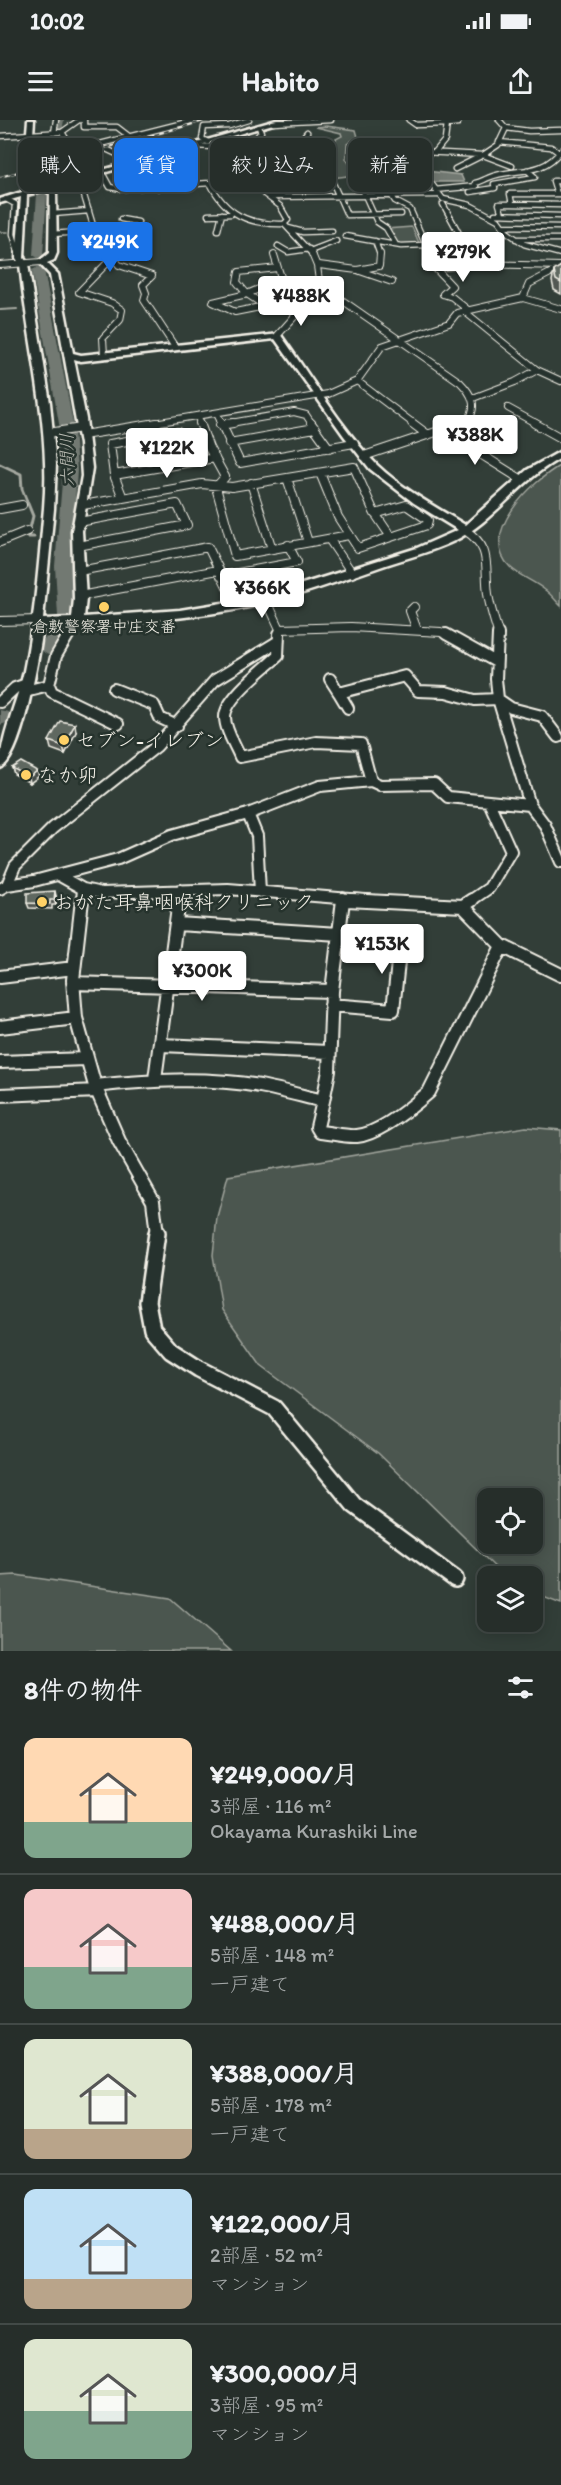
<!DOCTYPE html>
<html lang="ja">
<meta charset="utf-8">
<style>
:root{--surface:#262e2a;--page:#2e3632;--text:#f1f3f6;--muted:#a4a8a8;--line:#424a47;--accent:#1a73e8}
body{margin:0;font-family:Itim,"Klee One",sans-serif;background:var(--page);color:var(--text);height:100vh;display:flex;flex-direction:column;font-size:22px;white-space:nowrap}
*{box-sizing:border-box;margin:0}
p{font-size:20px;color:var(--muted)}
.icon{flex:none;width:33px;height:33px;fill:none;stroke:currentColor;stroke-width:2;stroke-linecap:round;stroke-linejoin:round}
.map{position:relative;height:1531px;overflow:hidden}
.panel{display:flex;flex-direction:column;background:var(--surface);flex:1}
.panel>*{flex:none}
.guide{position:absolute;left:18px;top:18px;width:525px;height:54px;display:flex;gap:12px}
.controls{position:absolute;left:477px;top:1368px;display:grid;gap:12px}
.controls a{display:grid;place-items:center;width:66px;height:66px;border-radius:12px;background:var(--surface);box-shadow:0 3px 15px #0003,0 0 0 2px var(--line);font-size:30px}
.price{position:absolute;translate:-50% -51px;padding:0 14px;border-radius:6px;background:#fff;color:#222;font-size:20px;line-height:39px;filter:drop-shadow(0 2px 3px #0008)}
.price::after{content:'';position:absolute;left:50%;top:36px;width:18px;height:14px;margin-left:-9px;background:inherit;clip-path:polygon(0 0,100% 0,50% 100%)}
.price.active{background:var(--accent);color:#fff}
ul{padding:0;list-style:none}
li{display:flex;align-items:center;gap:18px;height:150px;padding:0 24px}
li+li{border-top:2px solid var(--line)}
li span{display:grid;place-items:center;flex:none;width:168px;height:120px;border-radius:12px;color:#555}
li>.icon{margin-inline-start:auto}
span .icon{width:72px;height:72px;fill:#fffc;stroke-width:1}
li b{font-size:26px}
h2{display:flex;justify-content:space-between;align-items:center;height:72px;padding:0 24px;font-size:26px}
.tag{padding:0 21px;border-radius:12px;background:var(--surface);box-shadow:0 3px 15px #0003,0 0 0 2px var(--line);font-size:21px;line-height:54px}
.tag.active{background:var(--accent);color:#fff}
.status{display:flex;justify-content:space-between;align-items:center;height:42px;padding:0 30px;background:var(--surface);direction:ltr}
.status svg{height:16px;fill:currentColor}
header{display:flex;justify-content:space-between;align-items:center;height:78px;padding:0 24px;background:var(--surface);font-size:27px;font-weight:700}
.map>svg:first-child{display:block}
</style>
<div class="status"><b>10:02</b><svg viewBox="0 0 49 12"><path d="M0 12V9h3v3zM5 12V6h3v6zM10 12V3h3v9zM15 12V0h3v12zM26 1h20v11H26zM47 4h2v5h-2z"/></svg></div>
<header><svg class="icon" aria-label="menu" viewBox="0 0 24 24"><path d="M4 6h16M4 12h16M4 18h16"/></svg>Habito<svg class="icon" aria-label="share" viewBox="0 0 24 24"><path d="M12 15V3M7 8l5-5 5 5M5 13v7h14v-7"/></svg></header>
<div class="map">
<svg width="561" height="1531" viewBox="0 0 561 1531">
<rect width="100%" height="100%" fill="#323e38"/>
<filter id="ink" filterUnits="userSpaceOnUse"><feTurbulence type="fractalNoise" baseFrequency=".0167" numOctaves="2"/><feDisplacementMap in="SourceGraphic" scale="12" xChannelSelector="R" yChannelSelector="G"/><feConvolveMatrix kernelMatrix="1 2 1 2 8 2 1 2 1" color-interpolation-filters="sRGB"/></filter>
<g filter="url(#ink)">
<path fill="#4c564f" stroke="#a0a49c" stroke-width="1.5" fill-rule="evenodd" d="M 326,6 L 356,10 L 358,17 L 347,24 L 346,39 L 353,48 L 353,55 C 333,59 320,60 303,45 L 305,35 L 342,16 L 341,13 L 316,7 Z
M 412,107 L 420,125 L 397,125 L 386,109 Z
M 561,345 L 561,486 C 556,481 551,474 545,470 C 534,461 519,456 510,447 C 477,414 532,361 561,345 Z
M 526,1007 L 561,1010 L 561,1484 L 533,1473 L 532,1456 L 504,1456 L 378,1333 L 261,1246 L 222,1190 L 213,1135 L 217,1097 L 228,1056 ZM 488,1378 L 532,1378 L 532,1424 L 488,1424 Z
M 16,1455 L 170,1478 L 231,1531 L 0,1531 L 0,1456 Z"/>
<path fill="#727972" stroke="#a6a9a1" stroke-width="1.5" d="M 426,51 L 461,55 L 464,62 L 431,62 L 416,54 Z"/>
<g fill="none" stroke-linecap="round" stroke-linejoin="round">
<path stroke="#a6a9a1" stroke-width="1.5" d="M 47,40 L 94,28
M 36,110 L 40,110
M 0,112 L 8,112"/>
<path stroke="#a6a9a1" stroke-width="2" d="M 39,187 L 44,187
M 0,190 L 17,189"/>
<path stroke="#a6a9a1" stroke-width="3" d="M 0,344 L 21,354 L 22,369 L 33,396 L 28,417 L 34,417
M 59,416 L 67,416"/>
<path fill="#727972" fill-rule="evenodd" d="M 56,0 L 64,0 C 61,23 51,41 48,66 L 43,69 L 38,66 L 42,39 Z
M 42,71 L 47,74 L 43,135 L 38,138 L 33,135 L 37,74 Z
M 38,147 L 44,150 L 74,309 L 77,350 L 71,446 L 74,496 L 54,533 L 48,535 L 39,529 L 58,496 L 55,446 L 63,350 L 60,309 L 32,150 Z
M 0,590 L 8,592 L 11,596 L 6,603 L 0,605 Z"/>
<path stroke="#4f5952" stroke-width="7" stroke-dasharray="7 4" stroke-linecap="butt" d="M 31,76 L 32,69"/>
<defs>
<path id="street-far5" d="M 79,0 L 84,0 L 84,7 L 117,7 L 130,17
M 409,0 L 416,5 L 447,4
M 499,0 L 506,8 L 529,11 L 561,10
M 273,3 L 331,0
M 506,8 L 498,25 L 483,35 L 403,31 L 404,47 L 431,63 L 443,79 L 470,85 L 498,100 L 507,112 L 524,124 L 561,134
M 62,12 L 70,25 L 100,27
M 54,13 L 56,0
M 141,14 L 173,32
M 0,16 L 62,12 L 79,0
M 208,22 L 202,19 L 204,7 L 229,6 L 249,0
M 499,22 L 551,27 L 558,32
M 96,25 L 195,0
M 249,25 L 297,25 L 307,12
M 193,26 L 234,28
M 248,28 L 260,52 L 264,74 L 280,86 L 288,100 L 284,104 L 313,135
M 248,28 L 261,12 L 259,7
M 106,29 L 121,36 L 123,46
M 436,31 L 445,20 L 447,4 L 458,3 L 453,0
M 156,37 L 145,51 L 147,58 L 158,68
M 375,37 L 388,48
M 257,48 L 276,47 L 286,25
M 455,49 L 483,35 L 512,46
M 98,53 L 104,56 L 110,67 L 121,69 L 210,63 C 226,95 249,105 284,104
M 79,59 L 95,112 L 112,135
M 386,60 L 380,49 L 404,47
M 332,61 L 347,95 L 401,94
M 210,63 L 244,58 L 242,38 L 228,28
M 360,64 L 377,102 L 386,108 L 396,125
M 361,66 L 429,64
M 435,70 L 476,66 L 475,63 C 481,62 483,60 488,58 C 512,47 542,58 561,30
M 470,72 L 495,68 L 494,64 L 535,57 L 527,50
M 557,74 L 553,61 L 561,61
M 391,75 L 395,81 L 410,89 L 430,135
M 268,77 L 438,75
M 6,79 L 15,84 L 13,114 L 19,135
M 443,84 L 461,117 L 452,124 L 457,135
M 512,84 L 561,85
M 53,94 L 89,91
M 495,94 L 561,96
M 502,94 L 499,84 L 512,84 L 510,74 L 561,74
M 208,95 L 231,94
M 503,106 L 561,107
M 288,108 L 303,112 L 332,111
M 218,110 L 222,94
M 53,114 L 103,110 L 133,115 L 138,102 L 121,99
M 345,116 L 401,126 L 425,125
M 516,119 L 561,119
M 375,121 L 380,135
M 278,126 L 288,132 L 309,129
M 310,131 L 336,121"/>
<path id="street-far4" d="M 19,134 L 20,138
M 111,134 L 119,145 L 152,156 L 143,165 L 146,173 L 144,180 L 175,227
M 429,134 L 435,148 L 452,166 L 443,174
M 456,134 L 461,145
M 274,135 L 278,148
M 0,145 L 42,142
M 319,145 L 357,150 L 379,146 L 380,134
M 435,148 L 479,144 L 561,146
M 360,151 L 392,162
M 268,165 L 306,183
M 320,168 L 329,171 L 460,262 C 472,274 478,286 468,301 L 459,304
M 247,174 L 262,184 L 260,187 L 235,192 L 213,182 Z
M 247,174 L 237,162 L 239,152 L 278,148 L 282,160 L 268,165
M 247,174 L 268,165
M 443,174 L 452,177 L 468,190
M 523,178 L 529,164 L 560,148
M 464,191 L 537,250
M 277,216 L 320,168 L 317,146 L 312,134
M 104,235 L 103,218 L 120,200 L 122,190 L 112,183 L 79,172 L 113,137
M 357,261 L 414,304
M 473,278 L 515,262 L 537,250 L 561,261
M 508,288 L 537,304
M 217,294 L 222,304
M 198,297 L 201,304
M 148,304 L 328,274 L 357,261 L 382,226 L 449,203 L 457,193 L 523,178 L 561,189
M 225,304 L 294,292 L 306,295 L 312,304"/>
<path id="street-far3" d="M 200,303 L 209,328 L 225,357 L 217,366 L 217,371 L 235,436 L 349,415
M 221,303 L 240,343 L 354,323
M 311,303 L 329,328
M 412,303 L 428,315
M 534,303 L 561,318
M 220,305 L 233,303
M 442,310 L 522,360
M 48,313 L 82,308
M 83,315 L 157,303
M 144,318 L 157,347
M 229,323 L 315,308
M 364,336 L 463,303
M 320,353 L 338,397 L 358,428 L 427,405 L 428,400 L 406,385 L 375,394
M 114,355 L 215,338
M 287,358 L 308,422
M 251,363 L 272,429
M 123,378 L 114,355 L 110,324 L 178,312 L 192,341
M 83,385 L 202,364 L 232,367 L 354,347 L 374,392 L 391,417
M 0,389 L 22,385
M 465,410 C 493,429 484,444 488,474 C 490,488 495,502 499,516
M 329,419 L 352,453
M 0,422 L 27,411
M 78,426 L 187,405 L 177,384 L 79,402
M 79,451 L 208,427 L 236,485
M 221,456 L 297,442 L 288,425
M 80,476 L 218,450
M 266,479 L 280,509 L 278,516
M 414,487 L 410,491 L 417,510
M 0,501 L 38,500
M 280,509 L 351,507 L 441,512 L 449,516
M 68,516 L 77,502"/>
<path id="street-far2" d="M 279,514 L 278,536 C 265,548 225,578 225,597 C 225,610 235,625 240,637 L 316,622 L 361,624 L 371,661
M 446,514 L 496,542
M 498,514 L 496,559 L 498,579 L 530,685 L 545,705 L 561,742
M 330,559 L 339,573 L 405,556 L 418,571 L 446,572 L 475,580 L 498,579 L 511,588 L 542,596 L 558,617
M 49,565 L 52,572 L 118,604
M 114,569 L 154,585 L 160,598 L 177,606
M 25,571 L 49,565 L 56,536 L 69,514
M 339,573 L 348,588
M 0,582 L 15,568 L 27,564
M 248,694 L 257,716 L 260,772
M 58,755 L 83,769 L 101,773 L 228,769 L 375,781
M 7,765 L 15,746 L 53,708 L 157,626 L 215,560 L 277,522
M 0,769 L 7,765 L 34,761 L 118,739 L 172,715 L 248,694 L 320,666 L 371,661 L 380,665 L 434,664 L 448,677 L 530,685
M 82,781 L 83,769
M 179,781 L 180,770
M 343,781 L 343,778
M 470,781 L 489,768 L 511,731 L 489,682"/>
<path id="street-far1" d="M 82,780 L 73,860 L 76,898 L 95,966 L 119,1021 L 153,1081 L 157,1114
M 347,780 L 463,786 L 472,780
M 463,786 L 502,826 L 561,855
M 177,804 L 339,814
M 0,857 L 74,848
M 73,863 L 332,871
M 331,885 L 393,890 L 400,823 L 338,817
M 0,907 L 76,898
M 161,925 L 329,932
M 0,942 L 86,939
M 155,959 L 179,780
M 95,966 C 150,960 206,957 260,966 C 281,970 302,976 323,981 L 329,951 L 332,871 L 343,780
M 0,975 L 98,971
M 323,981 L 317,1007 L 320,1012 C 332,1013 346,1017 357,1016 C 379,1014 413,986 429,972 L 502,826"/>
<path id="street" d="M 157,1113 L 147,1182 L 152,1209 L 171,1231 L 199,1249 L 274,1288 L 354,1385 L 455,1459"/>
<path id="secondary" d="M 28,0 L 34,0 L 29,71 L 277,0 L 287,0 L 51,68 L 56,74 L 57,133 L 54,140 L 47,143 L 58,154 L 73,233 L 81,235 L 280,214 C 309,254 343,311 377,345 C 402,369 436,387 465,405 L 527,350 L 561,331 L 561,338 C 520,359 495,401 454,421 C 429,433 402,439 377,448 C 339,461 302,475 264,484 C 191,500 116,504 43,507 C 40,530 22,641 0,648 C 0,617 17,583 24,551 C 35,498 39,442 44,388 C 51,306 28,226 20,144 L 16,138 L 21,77 L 0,83 L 0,79 L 22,72 ZM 45,70 L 50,74 L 49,133 L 38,142 L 50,155 L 80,324 L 82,356 L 72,411 L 74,479 L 72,498 L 43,499 L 54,389 L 56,344 L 50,283 L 28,144 L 24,138 L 27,75 ZM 275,219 L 344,316 L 370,349 L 414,383 L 458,410 L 417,428 L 264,476 L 180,490 L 84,497 L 86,479 L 82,411 L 92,348 L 86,299 L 74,239 L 81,241 Z"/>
</defs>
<use href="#street-far5" stroke="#f4f1e8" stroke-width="7"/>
<use href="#street-far4" stroke="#f4f1e8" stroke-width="8"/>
<use href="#street-far3" stroke="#f4f1e8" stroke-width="10"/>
<use href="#street-far2" stroke="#f4f1e8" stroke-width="14"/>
<use href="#street-far1" stroke="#f4f1e8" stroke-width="16"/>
<use href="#street" stroke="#f4f1e8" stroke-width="20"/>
<use href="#secondary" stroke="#f4f1e8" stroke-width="5"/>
<use href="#street-far5" stroke="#26332d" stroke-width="4.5"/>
<use href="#street-far4" stroke="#26332d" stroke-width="6"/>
<use href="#street-far3" stroke="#26332d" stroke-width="8"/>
<use href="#street-far2" stroke="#26332d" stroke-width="10"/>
<use href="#street-far1" stroke="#26332d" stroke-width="12"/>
<use href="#street" stroke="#26332d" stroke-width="15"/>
<use href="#secondary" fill="#26332d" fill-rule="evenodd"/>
<defs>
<path id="rail" d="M 0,57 L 208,0"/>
</defs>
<use href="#rail" stroke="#f4f1e8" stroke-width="2"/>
<use href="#rail" stroke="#26332d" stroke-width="1.5" stroke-dasharray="5" stroke-linecap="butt"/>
</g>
<path fill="#525953" stroke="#f4f1e8" stroke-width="1.5" d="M 561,146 L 561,174 L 554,170 L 552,161 L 554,151 Z
M 76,612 L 65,634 L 51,629 L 49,621 Z
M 12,648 L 39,656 L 30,663 L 14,654 Z
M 56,776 L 56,785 L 52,785 L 52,789 L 29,788 L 27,783 Z"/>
<path fill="#424944" stroke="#f4f1e8" stroke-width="1.5" d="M 75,604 L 76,612 L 65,634 L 63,626 Z
M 37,651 L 39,656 L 30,663 L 29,657 Z
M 55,771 L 56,776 L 56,785 L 54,780 Z"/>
<path fill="#5f6861" stroke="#f4f1e8" stroke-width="1.5" d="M 561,146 L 561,163 L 556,160 L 554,151 Z
M 60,601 L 75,604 L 63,626 L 49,621 Z
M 21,642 L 37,651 L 29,657 L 12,648 Z
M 55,771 L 54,780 L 50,780 L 50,784 L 27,783 L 27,773 Z"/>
</g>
<g fill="#ffd166" stroke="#26332d" stroke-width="2">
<circle cx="104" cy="487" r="6"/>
<circle cx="64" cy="620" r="6"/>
<circle cx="26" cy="655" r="6"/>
<circle cx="42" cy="782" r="6"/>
</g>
<g text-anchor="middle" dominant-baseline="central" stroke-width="5" stroke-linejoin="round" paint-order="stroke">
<g font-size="16" fill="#f4f1e8" stroke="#26332d">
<text x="104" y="506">倉敷警察署中庄交番</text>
</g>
<g font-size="18" font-style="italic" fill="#babbb3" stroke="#26332d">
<text transform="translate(67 340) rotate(-91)">六間川</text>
</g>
<g font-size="20" fill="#f4f1e8" stroke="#26332d" text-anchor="start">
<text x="76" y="620">セブン-イレブン</text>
<text x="38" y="655">なか卯</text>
<text x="54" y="782">おがた耳鼻咽喉科クリニック</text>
</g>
</g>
</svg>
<div class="controls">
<a><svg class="icon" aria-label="locate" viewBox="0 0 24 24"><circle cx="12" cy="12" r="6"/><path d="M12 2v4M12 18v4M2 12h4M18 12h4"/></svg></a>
<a><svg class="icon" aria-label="layers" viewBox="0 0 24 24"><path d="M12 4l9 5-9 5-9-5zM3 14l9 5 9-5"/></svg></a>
</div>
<b class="price active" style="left:110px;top:153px">¥249K</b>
<b class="price" style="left:463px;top:163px">¥279K</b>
<b class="price" style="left:301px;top:207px">¥488K</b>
<b class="price" style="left:475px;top:346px">¥388K</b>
<b class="price" style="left:167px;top:359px">¥122K</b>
<b class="price" style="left:262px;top:499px">¥366K</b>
<b class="price" style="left:382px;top:855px">¥153K</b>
<b class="price" style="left:202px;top:882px">¥300K</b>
<div class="guide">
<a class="tag">購入</a>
<a class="tag active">賃貸</a>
<a class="tag">絞り込み</a>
<a class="tag">新着</a>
</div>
</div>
<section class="panel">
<h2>8件の物件<svg class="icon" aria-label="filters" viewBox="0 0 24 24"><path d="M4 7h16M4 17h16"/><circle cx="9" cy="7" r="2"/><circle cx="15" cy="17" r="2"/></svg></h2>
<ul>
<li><span style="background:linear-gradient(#ffd9b3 70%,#7fa58c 0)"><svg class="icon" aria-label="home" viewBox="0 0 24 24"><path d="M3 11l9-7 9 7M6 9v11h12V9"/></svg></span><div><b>¥249,000/月</b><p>3部屋 · 116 m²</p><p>Okayama Kurashiki Line</p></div></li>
<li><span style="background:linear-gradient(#f6c9c9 65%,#7fa58c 0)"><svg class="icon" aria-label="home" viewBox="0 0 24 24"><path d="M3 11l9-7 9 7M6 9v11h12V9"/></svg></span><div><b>¥488,000/月</b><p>5部屋 · 148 m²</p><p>一戸建て</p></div></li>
<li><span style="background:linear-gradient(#dfe7d0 75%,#b9a48a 0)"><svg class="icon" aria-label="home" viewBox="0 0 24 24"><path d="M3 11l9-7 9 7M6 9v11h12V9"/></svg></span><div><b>¥388,000/月</b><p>5部屋 · 178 m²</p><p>一戸建て</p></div></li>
<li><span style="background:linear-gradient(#bfe0f5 75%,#b9a48a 0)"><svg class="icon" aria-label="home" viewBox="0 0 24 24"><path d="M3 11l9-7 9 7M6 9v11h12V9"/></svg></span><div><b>¥122,000/月</b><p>2部屋 · 52 m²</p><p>マンション</p></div></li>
<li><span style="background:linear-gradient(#dfe7d0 60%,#7fa58c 0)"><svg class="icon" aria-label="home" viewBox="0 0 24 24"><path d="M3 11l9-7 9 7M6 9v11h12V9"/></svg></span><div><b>¥300,000/月</b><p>3部屋 · 95 m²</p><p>マンション</p></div></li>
</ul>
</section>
